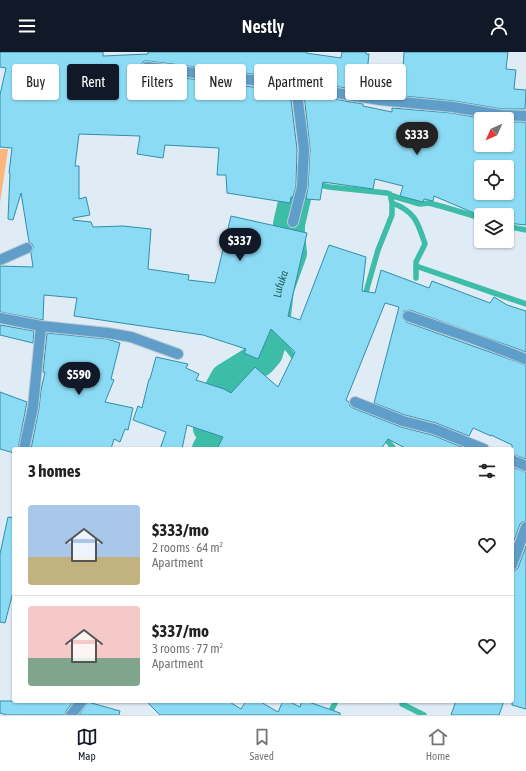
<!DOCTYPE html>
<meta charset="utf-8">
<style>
:root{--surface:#fff;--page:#f6f6f6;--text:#222;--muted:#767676;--line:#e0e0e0;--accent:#111827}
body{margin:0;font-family:"Asap Condensed",sans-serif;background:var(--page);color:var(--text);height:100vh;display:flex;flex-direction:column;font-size:15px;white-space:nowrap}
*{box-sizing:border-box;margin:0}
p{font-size:13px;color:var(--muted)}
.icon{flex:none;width:22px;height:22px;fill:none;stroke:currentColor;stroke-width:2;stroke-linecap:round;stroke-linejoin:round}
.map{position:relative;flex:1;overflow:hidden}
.sheet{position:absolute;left:12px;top:395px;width:502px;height:256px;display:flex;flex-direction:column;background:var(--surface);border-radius:4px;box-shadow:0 1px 3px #0004}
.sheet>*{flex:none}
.guide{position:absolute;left:12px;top:12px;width:502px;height:36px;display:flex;gap:8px}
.needle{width:26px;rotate:225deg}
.tools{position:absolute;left:474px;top:60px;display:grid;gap:8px}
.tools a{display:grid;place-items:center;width:40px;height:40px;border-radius:4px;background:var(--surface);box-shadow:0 1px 3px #0004;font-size:20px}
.price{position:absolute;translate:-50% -34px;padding:0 9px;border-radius:14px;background:var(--accent);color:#fff;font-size:13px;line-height:26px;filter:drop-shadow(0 1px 2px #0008)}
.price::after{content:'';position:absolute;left:50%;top:24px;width:12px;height:9px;margin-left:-6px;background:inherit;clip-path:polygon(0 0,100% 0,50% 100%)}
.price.on{background:#222;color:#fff}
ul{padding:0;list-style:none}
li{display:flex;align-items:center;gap:12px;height:100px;padding:0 16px}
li+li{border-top:1px solid var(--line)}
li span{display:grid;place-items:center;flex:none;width:112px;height:80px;border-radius:4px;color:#555}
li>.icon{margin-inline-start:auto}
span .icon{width:48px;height:48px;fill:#fffc;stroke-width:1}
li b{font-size:17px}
h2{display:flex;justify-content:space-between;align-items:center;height:48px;padding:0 16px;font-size:17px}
.chip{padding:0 14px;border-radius:4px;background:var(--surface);box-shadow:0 1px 3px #0004;font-size:14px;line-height:36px}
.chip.on{background:var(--accent);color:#fff}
header{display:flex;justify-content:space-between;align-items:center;height:52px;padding:0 16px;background:var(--accent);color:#fff;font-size:18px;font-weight:600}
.tab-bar{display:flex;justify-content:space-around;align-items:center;height:56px;border-top:1px solid var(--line);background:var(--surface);font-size:11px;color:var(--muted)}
.tab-bar a{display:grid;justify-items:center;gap:2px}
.tab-bar .on{color:var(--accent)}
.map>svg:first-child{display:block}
</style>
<header><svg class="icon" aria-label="menu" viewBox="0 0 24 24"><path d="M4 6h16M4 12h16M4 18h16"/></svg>Nestly<svg class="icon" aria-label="person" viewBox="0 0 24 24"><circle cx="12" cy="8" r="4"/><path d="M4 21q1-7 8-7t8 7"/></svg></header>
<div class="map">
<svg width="526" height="663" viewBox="0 0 526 663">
<rect width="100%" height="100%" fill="#dfebf5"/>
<path fill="#fcb57b" d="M 0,97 L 8,97 L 0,151 Z"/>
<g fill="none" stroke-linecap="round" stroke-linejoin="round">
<path stroke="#3dbca8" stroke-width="5.5" d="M 305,129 L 329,135 L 387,141 L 396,145 L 420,152 L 429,151 L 444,155 L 481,166
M 392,151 C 415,159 418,171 425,192 L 416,210 L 416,226
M 507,174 L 526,178
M 416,214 L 526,252
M 366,240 L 378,198 L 392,163 L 392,151 L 390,142
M 272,286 L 283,291 L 298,310
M 381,385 L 387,388 L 394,397
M 402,649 L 402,652 L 424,663
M 329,663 L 336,649"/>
<path stroke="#3dbca8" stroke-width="32" id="s1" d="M 208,397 L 215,386 L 214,382 L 209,376 L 221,336 L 226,327 L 252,311 L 260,309 L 267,301 L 273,282 L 278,237 L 291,201 L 289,184 L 289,172 L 299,129"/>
</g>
<path fill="#8cdbf5" stroke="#318ea9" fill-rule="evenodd" d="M 0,0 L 103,0 L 103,4 L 148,2 L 148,0 L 307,0 L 306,1 L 341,6 L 342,0 L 366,0 L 366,2 L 369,2 L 365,39 L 269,24 L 148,9 L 144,9 L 142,11 L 141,17 L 146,21 L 290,40 L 297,97 L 296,134 L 293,145 L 291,145 L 290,151 L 227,141 L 226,123 L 217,123 L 219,96 L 165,93 L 163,106 L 137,102 L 140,84 L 79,82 L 75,114 L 79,114 L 79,147 L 86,145 L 90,163 L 73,166 L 73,168 L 91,170 L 93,175 L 123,174 L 151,177 L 148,217 L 189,223 L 188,228 L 215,231 L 231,164 L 307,181 L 288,264 L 300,268 L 329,193 L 366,205 L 362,239 L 375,241 L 381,218 L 429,236 L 432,229 L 490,251 L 494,245 L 507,253 L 526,259 L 526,300 L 410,258 L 404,259 L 402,265 L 406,270 L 526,313 L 526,407 L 512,402 L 512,393 L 491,383 L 491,384 L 473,376 L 469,384 L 436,371 L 405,363 L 374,351 L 399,255 L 385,251 L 346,348 L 349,350 L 350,354 L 353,356 L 401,375 L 432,383 L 464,396 L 463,397 L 407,397 L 388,387 L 381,397 L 217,397 L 223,385 L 187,373 L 182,397 L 160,397 L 166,380 L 133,368 L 138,354 L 142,356 L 149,327 L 150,327 L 156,305 L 188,312 L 186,316 L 199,322 L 196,328 L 224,337 L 231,341 L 255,315 L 278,335 L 295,300 L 271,277 L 258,307 L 244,301 L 246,297 L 203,283 L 74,264 L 77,246 L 44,243 L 43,268 L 0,260 L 0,214 L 33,215 L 31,201 L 33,196 L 33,193 L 29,190 L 21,141 L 13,168 L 8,167 L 10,121 L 9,121 L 12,96 L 0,95 L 0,43 L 6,16 L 0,15 Z
M 404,0 L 508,0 L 506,17 L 516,18 L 514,37 L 526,38 L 525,57 L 502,57 L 454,49 L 394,43 L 397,16 L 403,17 Z
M 304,42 L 363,52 L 363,54 L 392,60 L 392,56 L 452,61 L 485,67 L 481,67 L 481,93 L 507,93 L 507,70 L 526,70 L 526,173 L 507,171 L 507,163 L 481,163 L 481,164 L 434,144 L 433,149 L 424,147 L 423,150 L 400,144 L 403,134 L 375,127 L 373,137 L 323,130 L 320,148 L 306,147 L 308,135 L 310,97 ZM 481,115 L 507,115 L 507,141 L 481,141 Z
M 0,273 L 34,279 L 33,291 L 0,283 Z
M 47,281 L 107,287 L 120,291 L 111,327 L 114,328 L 105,350 L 133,356 L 128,378 L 125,377 L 120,390 L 114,387 L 111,397 L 31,397 L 39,356 L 41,338 L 45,320 L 43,320 Z
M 0,340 L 27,350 L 18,397 L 14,397 L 14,401 L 0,397 Z
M 512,415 L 526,420 L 526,469 L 522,470 L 520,472 L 512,494 Z
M 8,465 L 14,466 L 14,536 L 5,571 L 0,570 L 0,502 Z
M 526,494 L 526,657 L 512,653 L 512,519 L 516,518 L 518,516 Z
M 0,649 L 74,649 L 66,659 L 65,663 L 7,663 L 0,661 Z
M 146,649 L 228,649 L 241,657 L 246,649 L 259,649 L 278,660 L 283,649 L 288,649 L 300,655 L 302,649 L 306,649 L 340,661 L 340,663 L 160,663 Z
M 456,649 L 504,649 L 499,663 L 451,663 Z
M 88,650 L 120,659 L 119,663 L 79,663 Z"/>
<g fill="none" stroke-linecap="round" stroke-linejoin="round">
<defs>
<path id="minor" d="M 147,15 L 268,30 L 380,48 L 453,55 L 501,63 L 526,64
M 293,170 L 302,135 L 304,97 L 296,34
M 0,208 L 27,196
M 408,264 L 474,287 L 526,307
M 0,266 L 41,274 L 108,281 L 131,285 L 178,302
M 355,350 L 403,369 L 434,377 L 484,397
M 24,397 L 33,355 L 41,274
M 512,408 L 526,414
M 512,513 L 526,475
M 71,663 L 82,649"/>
</defs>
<use href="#minor" stroke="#bbc9d4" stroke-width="12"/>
<use href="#minor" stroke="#5f9ec9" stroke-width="10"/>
</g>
<g text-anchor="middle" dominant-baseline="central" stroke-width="4" stroke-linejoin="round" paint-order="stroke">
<g font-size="11" font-style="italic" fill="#1c6055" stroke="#f6f7f6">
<text stroke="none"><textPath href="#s1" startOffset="197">Lufuka</textPath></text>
</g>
</g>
</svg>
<div class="tools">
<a><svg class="needle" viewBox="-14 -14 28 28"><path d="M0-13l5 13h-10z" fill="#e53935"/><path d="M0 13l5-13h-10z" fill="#767676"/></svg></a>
<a><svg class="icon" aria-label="locate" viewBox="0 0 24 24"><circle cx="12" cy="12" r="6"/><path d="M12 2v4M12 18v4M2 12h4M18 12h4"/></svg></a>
<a><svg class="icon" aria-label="layers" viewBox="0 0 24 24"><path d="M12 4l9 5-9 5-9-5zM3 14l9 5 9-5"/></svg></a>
</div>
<b class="price on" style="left:417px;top:104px">$333</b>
<b class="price" style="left:240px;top:210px">$337</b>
<b class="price" style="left:79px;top:344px">$590</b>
<div class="guide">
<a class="chip">Buy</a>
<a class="chip on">Rent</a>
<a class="chip">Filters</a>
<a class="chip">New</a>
<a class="chip">Apartment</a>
<a class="chip">House</a>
</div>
<section class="sheet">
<h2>3 homes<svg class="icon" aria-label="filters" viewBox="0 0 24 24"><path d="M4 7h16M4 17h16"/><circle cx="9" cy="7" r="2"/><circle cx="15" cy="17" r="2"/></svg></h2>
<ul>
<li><span style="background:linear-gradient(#a9c7e8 65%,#c2b280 0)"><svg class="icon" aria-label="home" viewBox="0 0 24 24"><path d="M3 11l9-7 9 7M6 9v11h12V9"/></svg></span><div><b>$333/mo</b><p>2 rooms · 64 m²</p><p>Apartment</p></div><svg class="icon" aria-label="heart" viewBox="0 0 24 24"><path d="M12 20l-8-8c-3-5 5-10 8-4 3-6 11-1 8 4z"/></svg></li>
<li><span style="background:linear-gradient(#f6c9c9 65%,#7fa58c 0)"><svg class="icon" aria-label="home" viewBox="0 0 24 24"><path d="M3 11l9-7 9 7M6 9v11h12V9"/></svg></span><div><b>$337/mo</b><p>3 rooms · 77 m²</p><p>Apartment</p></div><svg class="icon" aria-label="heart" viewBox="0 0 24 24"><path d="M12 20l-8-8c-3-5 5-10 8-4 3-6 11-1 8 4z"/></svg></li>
</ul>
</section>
</div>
<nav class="tab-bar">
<a class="on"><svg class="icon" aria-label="map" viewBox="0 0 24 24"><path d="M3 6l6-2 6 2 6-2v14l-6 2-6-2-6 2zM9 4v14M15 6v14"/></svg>Map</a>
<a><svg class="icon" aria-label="saved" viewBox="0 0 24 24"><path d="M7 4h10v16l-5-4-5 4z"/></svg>Saved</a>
<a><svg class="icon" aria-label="home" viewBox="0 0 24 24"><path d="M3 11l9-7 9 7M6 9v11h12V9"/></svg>Home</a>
</nav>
